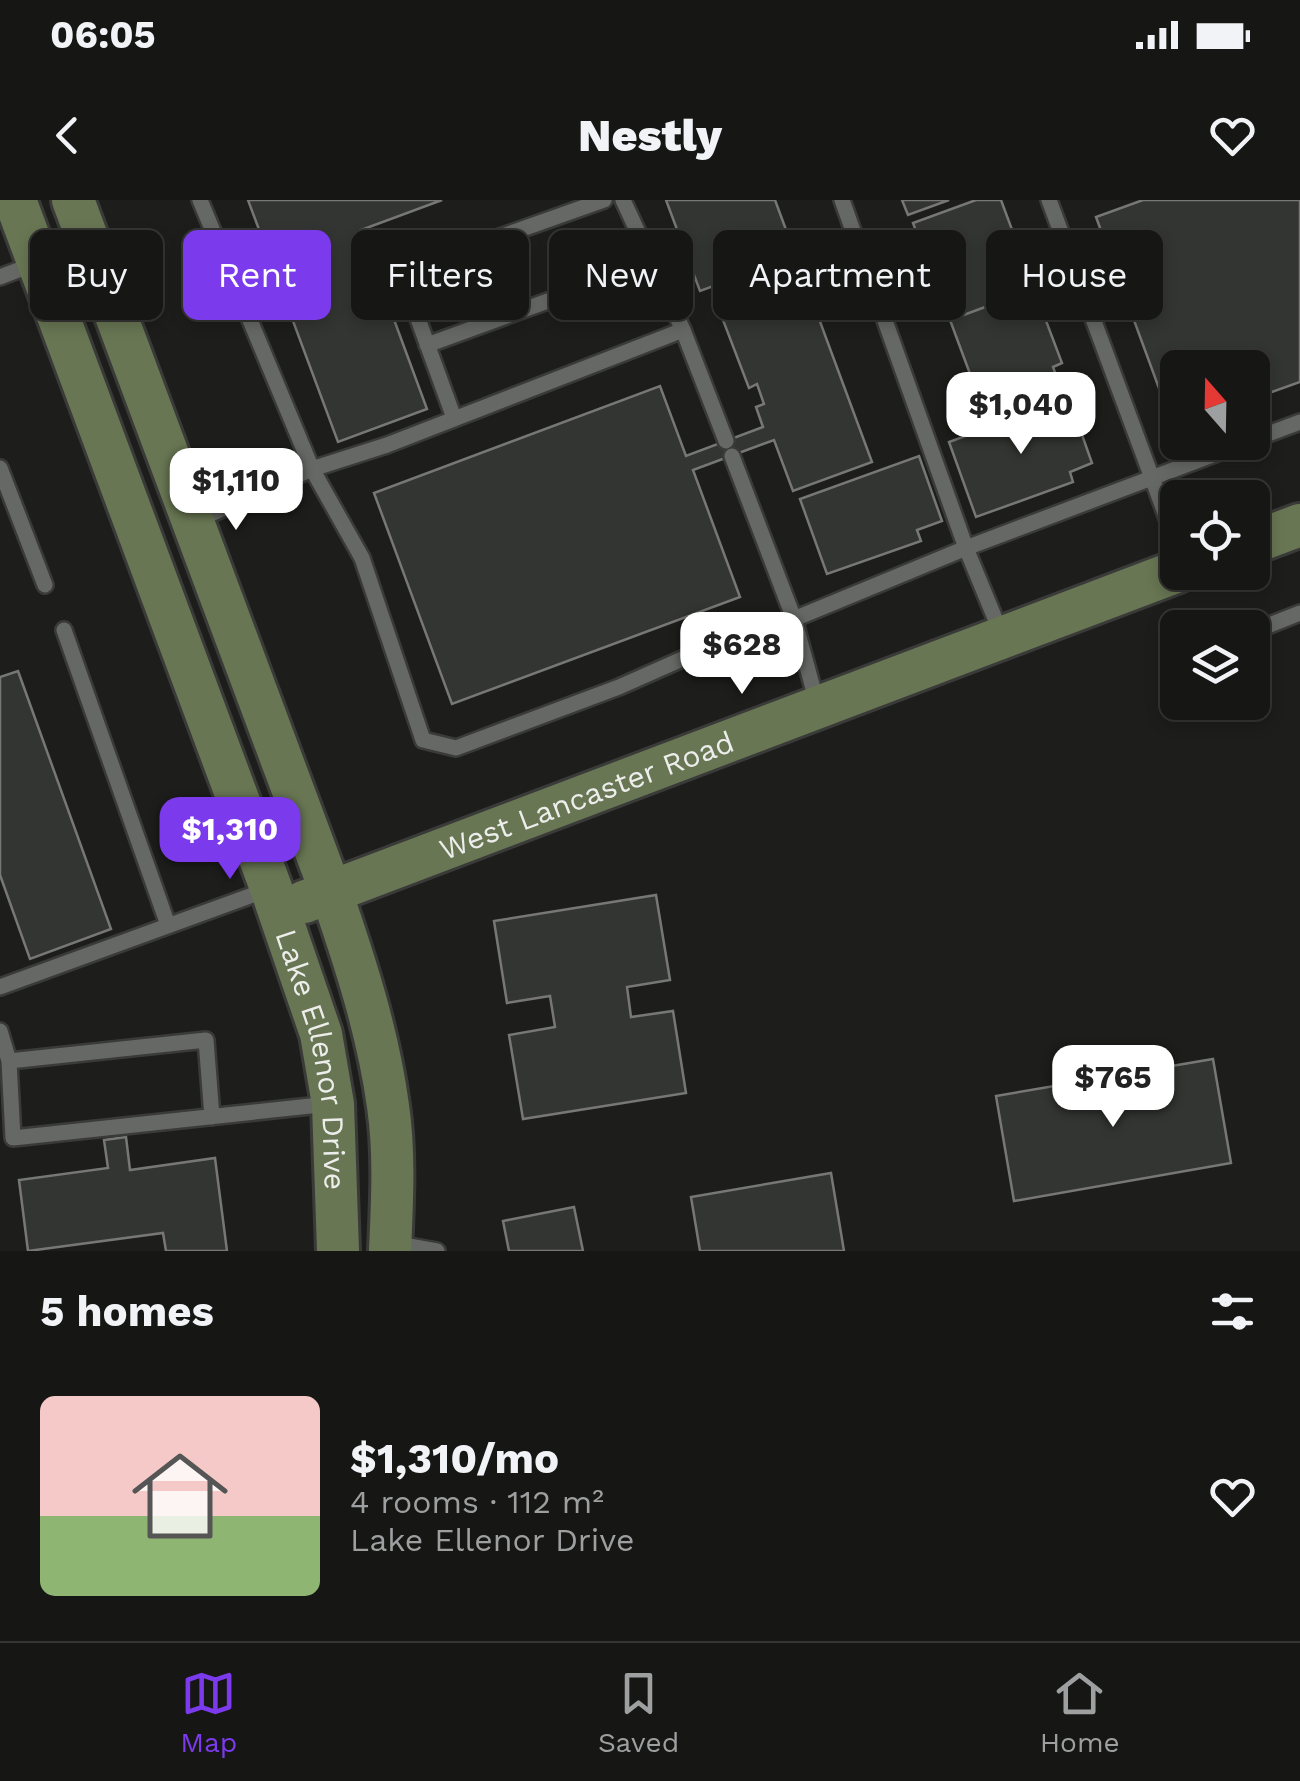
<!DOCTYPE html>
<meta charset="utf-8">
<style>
:root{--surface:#161614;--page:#1f1f1d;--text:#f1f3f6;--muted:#9e9fa0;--line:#353534;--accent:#7c3aed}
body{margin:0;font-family:"Work Sans",sans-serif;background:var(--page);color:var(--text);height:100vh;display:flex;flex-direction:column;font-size:38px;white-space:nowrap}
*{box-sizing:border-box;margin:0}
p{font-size:32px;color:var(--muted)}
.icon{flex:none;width:55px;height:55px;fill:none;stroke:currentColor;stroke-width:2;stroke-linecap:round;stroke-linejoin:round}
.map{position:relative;height:1051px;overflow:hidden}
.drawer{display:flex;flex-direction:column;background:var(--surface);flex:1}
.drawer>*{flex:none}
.guide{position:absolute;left:30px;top:30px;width:1240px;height:90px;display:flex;gap:20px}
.needle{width:65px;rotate:340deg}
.fabs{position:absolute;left:1160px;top:150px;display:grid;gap:20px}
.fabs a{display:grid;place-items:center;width:110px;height:110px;border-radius:15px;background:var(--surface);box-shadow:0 5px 15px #0003,0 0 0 2px var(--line);font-size:50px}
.price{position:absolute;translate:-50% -85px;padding:0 22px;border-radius:20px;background:#fff;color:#222;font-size:32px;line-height:65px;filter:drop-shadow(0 2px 5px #0008)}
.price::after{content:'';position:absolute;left:50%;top:60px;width:30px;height:22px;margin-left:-15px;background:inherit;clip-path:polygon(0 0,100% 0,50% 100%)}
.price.current{background:var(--accent);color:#fff}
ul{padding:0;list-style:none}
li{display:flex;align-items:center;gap:30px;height:250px;padding:0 40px}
li span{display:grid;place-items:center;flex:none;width:280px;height:200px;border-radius:15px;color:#555}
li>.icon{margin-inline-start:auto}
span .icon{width:120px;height:120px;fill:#fffc;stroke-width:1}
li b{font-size:42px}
h2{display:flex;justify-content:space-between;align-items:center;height:120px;padding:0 40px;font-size:42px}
.pill{padding:0 35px;border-radius:15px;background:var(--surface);box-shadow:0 5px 15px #0003,0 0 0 2px var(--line);font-size:35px;line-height:90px}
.pill.current{background:var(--accent);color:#fff}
.status{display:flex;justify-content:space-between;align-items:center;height:70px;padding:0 50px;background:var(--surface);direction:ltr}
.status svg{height:28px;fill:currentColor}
header{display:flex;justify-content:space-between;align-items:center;height:130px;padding:0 40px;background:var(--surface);font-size:45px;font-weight:800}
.tab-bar{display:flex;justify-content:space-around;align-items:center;height:140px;border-top:2px solid var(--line);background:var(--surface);font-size:28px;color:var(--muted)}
.tab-bar a{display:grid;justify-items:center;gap:5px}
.tab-bar .current{color:var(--accent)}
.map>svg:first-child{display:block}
</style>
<div class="status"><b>06:05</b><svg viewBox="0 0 49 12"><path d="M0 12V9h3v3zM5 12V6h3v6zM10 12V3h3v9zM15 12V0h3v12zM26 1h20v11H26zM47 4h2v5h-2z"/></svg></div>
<header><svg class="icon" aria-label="back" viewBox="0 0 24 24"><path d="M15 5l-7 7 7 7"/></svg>Nestly<svg class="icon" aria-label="heart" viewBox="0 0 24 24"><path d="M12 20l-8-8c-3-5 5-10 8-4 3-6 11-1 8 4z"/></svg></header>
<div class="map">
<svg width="1300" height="1051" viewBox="0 0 1300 1051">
<rect width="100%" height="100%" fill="#1d1e1b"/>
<path fill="#333532" stroke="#777875" stroke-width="2.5" d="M 248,0 L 442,0 L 361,30 L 427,209 L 338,242 Z
M 666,0 L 775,0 L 872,262 L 793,291 L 774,240 L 693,270 L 740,397 L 452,504 L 374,293 L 660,186 L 686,256 L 763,227 L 756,207 L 764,204 L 757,184 L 749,188 L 723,120 L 733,116 L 725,96 L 757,84 L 752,72 L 700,91 Z
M 902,0 L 949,0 L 908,15 Z
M 976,0 L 1001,0 L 1034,89 L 950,120 L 913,23 Z
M 1143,0 L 1300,0 L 1300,182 L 1252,199 L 1252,168 L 1178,168 L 1178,227 L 1174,229 L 1096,17 Z
M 1034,89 L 1062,163 L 1053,167 L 1061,189 L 986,217 L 950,120 Z
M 1069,198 L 1092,263 L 1070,272 L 1073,282 L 976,317 L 949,242 Z
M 919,256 L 942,321 L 917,330 L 921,341 L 827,374 L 800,299 Z
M 18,471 L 111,729 L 30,759 L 0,675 L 0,477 Z
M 656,695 L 670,780 L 627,787 L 631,817 L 673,811 L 686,893 L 523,919 L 509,835 L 555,827 L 550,796 L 507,803 L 494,721 Z
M 1213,859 L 1231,963 L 1014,1001 L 996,896 Z
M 126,937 L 130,970 L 215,958 L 227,1051 L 166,1051 L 163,1033 L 28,1051 L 19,980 L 108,968 L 104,940 Z
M 831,973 L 844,1051 L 700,1051 L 691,997 Z
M 574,1007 L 583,1051 L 509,1051 L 503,1021 Z"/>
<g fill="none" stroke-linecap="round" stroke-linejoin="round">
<defs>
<path id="lane" d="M 200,0 L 312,269 L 362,358 L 423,540 L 456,548 L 619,487 L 716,444 L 794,419 L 966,348 L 1247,242
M 623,0 L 683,130
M 842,0 L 966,348 L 1001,433
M 1049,0 L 1178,348
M 0,77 L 34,64
M 427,145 L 652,63
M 454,218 L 401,72 L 604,0
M 1252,240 L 1300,222
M 732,256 L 794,419 L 817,503
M 0,268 L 45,385
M 193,322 L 312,269 L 387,245 L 683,130 L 726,241
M 64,430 L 168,725
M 1252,432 L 1300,413
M 0,787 L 269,689
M 0,831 L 9,861 L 206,840 L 212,917
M 9,861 L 13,938 L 329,904
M 392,1043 L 437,1051"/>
<g id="secondary">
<path id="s1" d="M 15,0 L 271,688 L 321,834 L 333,904 L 338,1051"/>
<path d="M 73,0 L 331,692 C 355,762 378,832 388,906 C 395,953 392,1004 390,1051"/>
<path d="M 1252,343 L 1300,325"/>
<path id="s2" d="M 304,702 L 1178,371"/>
</g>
</defs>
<use href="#lane" stroke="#3a3b39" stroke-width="20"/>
<use href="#secondary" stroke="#3a3b39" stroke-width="48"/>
<use href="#lane" stroke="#666865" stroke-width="15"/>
<use href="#secondary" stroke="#687653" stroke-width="42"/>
</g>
<g text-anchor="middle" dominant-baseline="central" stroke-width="10" stroke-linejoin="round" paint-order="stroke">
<g font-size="30" fill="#edeeec" stroke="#141512">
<text stroke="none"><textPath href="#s2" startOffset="302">West Lancaster Road</textPath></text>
<text stroke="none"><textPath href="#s1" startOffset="912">Lake Ellenor Drive</textPath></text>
</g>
</g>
</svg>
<div class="fabs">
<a><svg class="needle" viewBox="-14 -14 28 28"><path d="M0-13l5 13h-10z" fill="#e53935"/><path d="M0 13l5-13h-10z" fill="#9e9fa0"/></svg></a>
<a><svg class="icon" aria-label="locate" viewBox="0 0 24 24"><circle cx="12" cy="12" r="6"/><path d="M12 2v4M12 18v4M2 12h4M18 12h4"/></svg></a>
<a><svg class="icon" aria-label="layers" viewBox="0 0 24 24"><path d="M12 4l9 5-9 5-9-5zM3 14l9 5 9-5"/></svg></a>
</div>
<b class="price" style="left:1021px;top:257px">$1,040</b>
<b class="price" style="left:236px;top:333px">$1,110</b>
<b class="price" style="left:742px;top:497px">$628</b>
<b class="price current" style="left:230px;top:682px">$1,310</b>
<b class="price" style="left:1113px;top:930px">$765</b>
<div class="guide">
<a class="pill">Buy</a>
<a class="pill current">Rent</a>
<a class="pill">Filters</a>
<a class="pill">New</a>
<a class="pill">Apartment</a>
<a class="pill">House</a>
</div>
</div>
<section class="drawer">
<h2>5 homes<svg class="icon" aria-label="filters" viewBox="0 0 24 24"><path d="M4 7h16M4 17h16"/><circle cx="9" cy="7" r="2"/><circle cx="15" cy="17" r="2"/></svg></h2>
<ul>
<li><span style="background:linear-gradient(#f6c9c9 60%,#8fb573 0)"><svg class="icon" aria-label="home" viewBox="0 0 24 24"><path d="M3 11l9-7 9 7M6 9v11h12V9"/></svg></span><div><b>$1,310/mo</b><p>4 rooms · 112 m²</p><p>Lake Ellenor Drive</p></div><svg class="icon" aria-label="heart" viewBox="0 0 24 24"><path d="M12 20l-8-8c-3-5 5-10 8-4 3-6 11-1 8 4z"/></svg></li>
</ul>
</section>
<nav class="tab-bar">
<a class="current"><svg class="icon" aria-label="map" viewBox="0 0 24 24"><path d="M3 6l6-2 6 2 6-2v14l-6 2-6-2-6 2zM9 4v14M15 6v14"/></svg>Map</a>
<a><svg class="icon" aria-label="saved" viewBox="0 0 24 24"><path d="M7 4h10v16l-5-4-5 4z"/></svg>Saved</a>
<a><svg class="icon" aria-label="home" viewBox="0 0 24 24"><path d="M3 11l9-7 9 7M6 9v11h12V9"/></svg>Home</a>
</nav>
